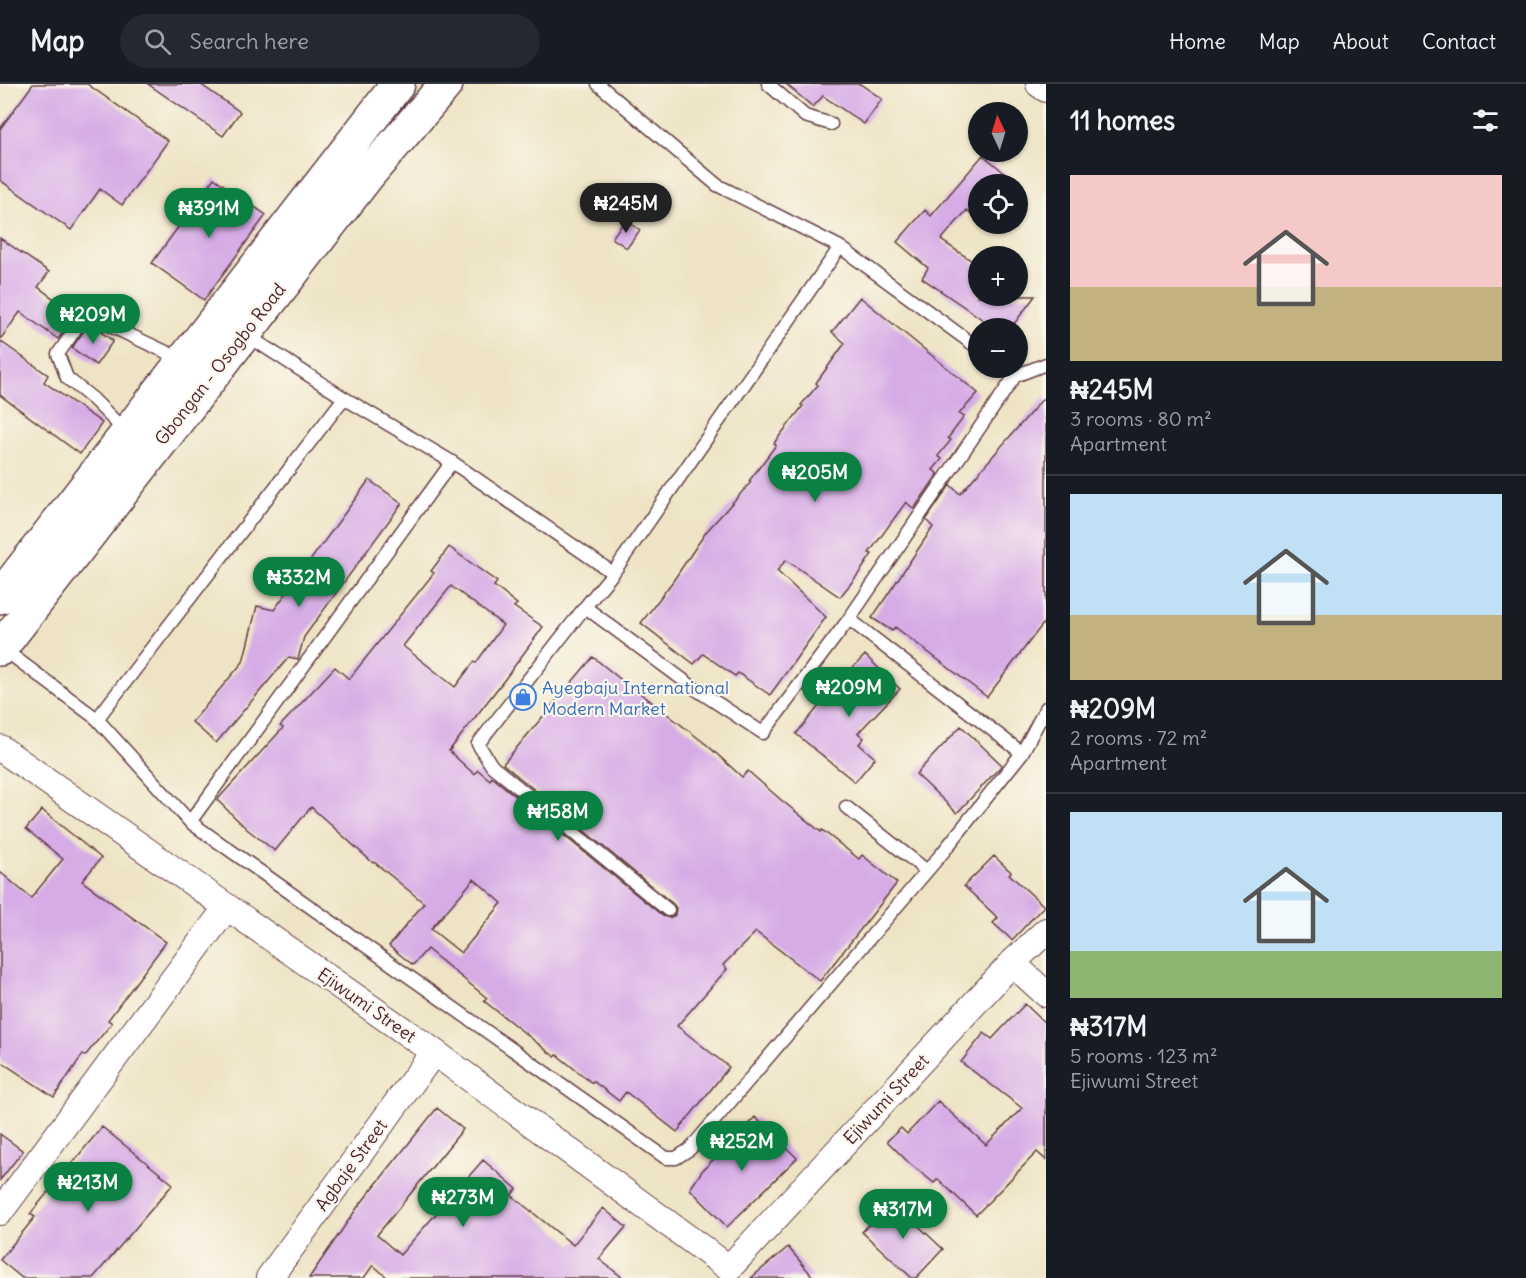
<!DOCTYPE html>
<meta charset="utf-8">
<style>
:root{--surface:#171b24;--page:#242831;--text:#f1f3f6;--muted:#9ea1a6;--line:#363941;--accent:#0b8043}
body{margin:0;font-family:Delius,sans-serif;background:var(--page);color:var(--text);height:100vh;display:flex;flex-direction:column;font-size:22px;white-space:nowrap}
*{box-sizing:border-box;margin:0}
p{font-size:20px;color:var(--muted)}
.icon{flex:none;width:33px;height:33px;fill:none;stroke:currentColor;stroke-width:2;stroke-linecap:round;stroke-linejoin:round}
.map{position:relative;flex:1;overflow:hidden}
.details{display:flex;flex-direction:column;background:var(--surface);width:480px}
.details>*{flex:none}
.needle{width:39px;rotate:356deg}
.buttons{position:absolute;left:968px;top:18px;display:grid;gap:12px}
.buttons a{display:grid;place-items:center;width:60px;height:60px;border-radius:50%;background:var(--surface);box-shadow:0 2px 4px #0004;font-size:30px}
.price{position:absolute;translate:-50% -51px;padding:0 14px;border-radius:21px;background:var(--accent);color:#fff;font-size:20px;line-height:39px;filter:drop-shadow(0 2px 3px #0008)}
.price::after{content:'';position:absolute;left:50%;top:36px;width:18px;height:14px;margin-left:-9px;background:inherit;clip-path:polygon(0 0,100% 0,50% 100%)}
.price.active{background:#222;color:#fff}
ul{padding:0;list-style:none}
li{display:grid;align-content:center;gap:12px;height:318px;padding:0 24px}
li+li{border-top:2px solid var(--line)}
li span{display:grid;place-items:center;height:186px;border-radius:0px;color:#555}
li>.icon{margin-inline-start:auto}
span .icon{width:108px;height:108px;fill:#fffc;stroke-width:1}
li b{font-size:26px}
h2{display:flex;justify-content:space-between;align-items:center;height:72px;padding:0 24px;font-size:26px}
header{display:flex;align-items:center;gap:36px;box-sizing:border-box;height:84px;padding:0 30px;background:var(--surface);border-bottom:2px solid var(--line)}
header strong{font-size:28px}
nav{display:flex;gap:33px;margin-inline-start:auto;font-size:21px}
.search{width:420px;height:54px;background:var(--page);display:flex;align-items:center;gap:15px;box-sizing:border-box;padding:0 21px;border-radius:33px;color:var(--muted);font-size:22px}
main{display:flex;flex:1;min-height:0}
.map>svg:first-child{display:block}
</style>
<header>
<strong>Map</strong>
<div class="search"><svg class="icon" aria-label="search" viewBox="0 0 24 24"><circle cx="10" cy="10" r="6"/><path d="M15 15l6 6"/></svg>Search here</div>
<nav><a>Home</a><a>Map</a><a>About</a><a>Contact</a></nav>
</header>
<main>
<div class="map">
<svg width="1046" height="1194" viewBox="0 0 1046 1194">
<rect width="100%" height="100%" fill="#fbf7ec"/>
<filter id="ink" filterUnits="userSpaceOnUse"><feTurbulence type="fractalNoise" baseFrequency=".0167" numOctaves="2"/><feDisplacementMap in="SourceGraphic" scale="12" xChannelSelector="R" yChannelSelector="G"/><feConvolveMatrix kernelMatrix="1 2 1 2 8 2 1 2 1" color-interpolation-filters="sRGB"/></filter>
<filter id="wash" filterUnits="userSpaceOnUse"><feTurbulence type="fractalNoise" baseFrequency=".008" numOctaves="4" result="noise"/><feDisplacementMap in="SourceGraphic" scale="24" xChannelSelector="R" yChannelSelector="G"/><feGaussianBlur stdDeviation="1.35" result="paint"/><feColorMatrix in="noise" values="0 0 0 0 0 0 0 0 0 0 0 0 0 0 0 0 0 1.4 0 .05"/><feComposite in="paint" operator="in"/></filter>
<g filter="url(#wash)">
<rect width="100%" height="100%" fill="#eee4c5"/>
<g id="blocks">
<path fill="#d6abe6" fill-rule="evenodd" d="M 33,0 L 87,0 L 168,57 L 122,121 L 100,105 L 71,146 L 0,96 L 0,45 Z
M 148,0 L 200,0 L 240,28 L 223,52 Z
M 786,0 L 860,0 L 882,15 L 864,40 L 823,12 L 813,23 Z
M 983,71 L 1006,90 L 998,100 L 978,100 L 978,136 L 967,126 L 941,156 L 978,181 L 978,212 L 1035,212 L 1011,244 L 995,244 L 922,194 L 928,184 L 897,158 L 925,126 L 931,132 Z
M 214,94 L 266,131 L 204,216 L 152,179 Z
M 625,136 L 640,146 L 627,164 L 612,154 Z
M 0,154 L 49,188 L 38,203 L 76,231 L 58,255 L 20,228 L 0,256 Z
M 860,213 L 978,309 L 959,330 L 964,333 L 948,354 L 951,356 L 938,372 L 942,375 L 933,386 L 938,390 L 914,425 L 906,418 L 869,469 L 872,470 L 860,488 L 840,513 L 786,476 L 777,487 L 826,533 L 770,611 L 738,589 L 735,592 L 703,570 L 694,580 L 641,539 L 673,497 L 706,448 L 751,398 L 749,397 L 776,361 L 774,359 L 803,322 L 801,321 L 818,301 L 816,299 L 845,259 L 832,248 Z
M 85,245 L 98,246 L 113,257 L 96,281 L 72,264 Z
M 0,257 L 48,291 L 44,298 L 102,339 L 80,370 L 0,311 Z
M 1046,311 L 1046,536 L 987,613 L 895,543 L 892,547 L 872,534 L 933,443 L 926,436 L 950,401 L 960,410 Z
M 369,396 L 402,419 L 304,553 L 298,575 L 289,573 L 216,659 L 192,638 L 243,578 L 257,522 L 274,526 Z
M 449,463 L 497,498 L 494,502 L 517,520 L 514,523 L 543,543 L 505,595 L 449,667 L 474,690 L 478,686 L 490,696 L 492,693 L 663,832 L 670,834 L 675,831 L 676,824 L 673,820 L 503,680 L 593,573 L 630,603 L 631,602 L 707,661 L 742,693 L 748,687 L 780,715 L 821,748 L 822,746 L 859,775 L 862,771 L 897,799 L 820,897 L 756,848 L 723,881 L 727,885 L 677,942 L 729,983 L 677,1048 L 626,1008 L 619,1017 L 593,997 L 592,999 L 557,971 L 555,973 L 484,917 L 487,914 L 427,865 L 413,881 L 389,862 L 424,819 L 374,778 L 373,779 L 311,723 L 275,767 L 248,746 L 217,716 L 283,644 L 280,642 L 335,583 L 349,595 L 434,489 L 431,487 ZM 451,502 L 503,541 L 476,579 L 474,578 L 455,603 L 403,562 ZM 474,795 L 502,819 L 461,869 L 431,845 Z
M 865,571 L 900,605 L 858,649 L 864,654 L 859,660 L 875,674 L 855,698 L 796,650 L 839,598 Z
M 961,642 L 1002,681 L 957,729 L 916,690 Z
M 42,726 L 101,774 L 82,797 L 166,858 L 108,936 L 112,939 L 85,972 L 83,970 L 54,1013 L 0,977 L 0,788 L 31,814 L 63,775 L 26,745 Z
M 994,772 L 1011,788 L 1009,790 L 1044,822 L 1012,856 L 993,839 L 998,834 L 964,802 Z
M 1025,920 L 1046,940 L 1046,1076 L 1037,1068 L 976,1131 L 938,1095 L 934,1099 L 909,1079 L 887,1057 L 901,1044 L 907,1050 L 938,1017 L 986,1061 L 1022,1024 L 961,978 L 984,949 L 992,955 Z
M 437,1024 L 463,1045 L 377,1151 L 400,1171 L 483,1076 L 517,1105 L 511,1111 L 573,1161 L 603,1124 L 626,1143 L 599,1175 L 623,1194 L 388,1194 L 373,1181 L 364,1194 L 309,1194 L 357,1124 Z
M 755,1033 L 797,1074 L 727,1143 L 690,1105 L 702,1087 Z
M 102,1043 L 173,1100 L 93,1194 L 22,1194 L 0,1176 L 35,1133 L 30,1130 Z
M 0,1050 L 23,1067 L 0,1096 Z
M 892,1117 L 943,1165 L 916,1194 L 912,1194 L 862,1148 Z
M 788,1163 L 814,1194 L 751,1194 Z"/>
</g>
</g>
<g filter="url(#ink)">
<use href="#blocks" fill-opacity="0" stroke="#633d42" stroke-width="1.5"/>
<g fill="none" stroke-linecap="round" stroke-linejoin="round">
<defs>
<path id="lane" d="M 598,0 L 717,101 L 840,163 L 613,489
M 768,0 L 805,32 L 831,40
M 840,163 L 978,264
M 245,250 L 344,314 L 452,378 L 613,489 L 585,523 L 694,604 L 763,649 L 849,535 L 1015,292 L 1046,280
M 1004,284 L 1015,292
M 126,348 L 93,315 L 67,294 L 58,270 L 81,237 L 102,238 L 183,276
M 585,523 L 478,660 L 492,682 L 668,826
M 849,535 L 1022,669
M 2,564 L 97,635 L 190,738 L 666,1074 L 676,1074 L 690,1065 L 944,767 L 1022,669 L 1046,624
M 97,635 L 344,314
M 846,723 L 927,787
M 190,738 L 452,378"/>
<path id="street" d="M 1039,0 L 1046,5
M 0,664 L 434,968 L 729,1184 L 1012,879 L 1046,847
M 1012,879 L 1046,910
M 0,1128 L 227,823
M 269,1194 L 434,968"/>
<path id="primary" d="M 0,513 L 398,0
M 0,565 L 369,90 L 446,0"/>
</defs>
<use href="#lane" stroke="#633d42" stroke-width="15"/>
<use href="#street" stroke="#633d42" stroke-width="28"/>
<use href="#primary" stroke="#633d42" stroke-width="36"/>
<use href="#lane" stroke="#fff" stroke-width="12"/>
<use href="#street" stroke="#fff" stroke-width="26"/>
<use href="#primary" stroke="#fff" stroke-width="33"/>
</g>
</g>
<defs>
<symbol id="shop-ring" viewBox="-11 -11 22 22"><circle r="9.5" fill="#fbf7ec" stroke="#3f7fe0" stroke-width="1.5"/><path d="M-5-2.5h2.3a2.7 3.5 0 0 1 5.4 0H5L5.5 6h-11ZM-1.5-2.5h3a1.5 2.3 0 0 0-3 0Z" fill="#3f7fe0"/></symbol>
</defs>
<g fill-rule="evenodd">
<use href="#shop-ring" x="508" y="598" width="30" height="30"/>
</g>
<g text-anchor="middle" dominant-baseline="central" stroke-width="4.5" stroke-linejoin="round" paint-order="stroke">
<g font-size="18" fill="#4a1f2b" stroke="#fbf7ec">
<text transform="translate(220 280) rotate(-52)">Gbongan - Osogbo Road</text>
<text transform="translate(367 921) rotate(35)">Ejiwumi Street</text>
<text transform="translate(886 1015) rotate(-47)">Ejiwumi Street</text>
<text transform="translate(351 1081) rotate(-54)">Agbaje Street</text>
</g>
<g font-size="18" fill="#366cbe" stroke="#fbf7ec" text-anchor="start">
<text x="542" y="603">Ayegbaju International<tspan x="542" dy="21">Modern Market</tspan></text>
</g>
</g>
</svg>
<div class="buttons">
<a><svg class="needle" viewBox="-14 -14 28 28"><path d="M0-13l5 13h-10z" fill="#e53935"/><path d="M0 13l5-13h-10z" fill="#9ea1a6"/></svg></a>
<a><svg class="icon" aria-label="locate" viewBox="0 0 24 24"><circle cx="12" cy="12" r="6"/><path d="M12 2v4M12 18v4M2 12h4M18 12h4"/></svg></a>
<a>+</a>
<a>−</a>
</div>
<b class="price active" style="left:626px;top:150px">₦245M</b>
<b class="price" style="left:209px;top:155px">₦391M</b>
<b class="price" style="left:93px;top:261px">₦209M</b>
<b class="price" style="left:815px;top:419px">₦205M</b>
<b class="price" style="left:299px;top:524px">₦332M</b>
<b class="price" style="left:849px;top:634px">₦209M</b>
<b class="price" style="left:558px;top:758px">₦158M</b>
<b class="price" style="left:742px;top:1088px">₦252M</b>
<b class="price" style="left:88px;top:1129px">₦213M</b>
<b class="price" style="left:463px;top:1144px">₦273M</b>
<b class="price" style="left:903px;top:1156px">₦317M</b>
</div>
<section class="details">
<h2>11 homes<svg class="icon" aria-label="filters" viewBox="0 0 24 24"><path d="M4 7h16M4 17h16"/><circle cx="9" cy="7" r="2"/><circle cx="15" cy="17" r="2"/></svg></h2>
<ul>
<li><span style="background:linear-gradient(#f6c9c9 60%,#c2b280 0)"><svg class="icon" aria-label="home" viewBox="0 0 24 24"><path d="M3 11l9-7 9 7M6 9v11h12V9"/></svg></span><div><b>₦245M</b><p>3 rooms · 80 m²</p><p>Apartment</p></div></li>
<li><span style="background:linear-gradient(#bfe0f5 65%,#c2b280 0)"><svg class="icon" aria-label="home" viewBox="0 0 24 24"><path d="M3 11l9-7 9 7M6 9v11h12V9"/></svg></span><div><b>₦209M</b><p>2 rooms · 72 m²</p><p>Apartment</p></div></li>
<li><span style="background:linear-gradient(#bfe0f5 75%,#8fb573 0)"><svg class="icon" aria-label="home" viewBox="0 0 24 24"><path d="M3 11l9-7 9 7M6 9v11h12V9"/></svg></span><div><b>₦317M</b><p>5 rooms · 123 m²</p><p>Ejiwumi Street</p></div></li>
</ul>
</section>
</main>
